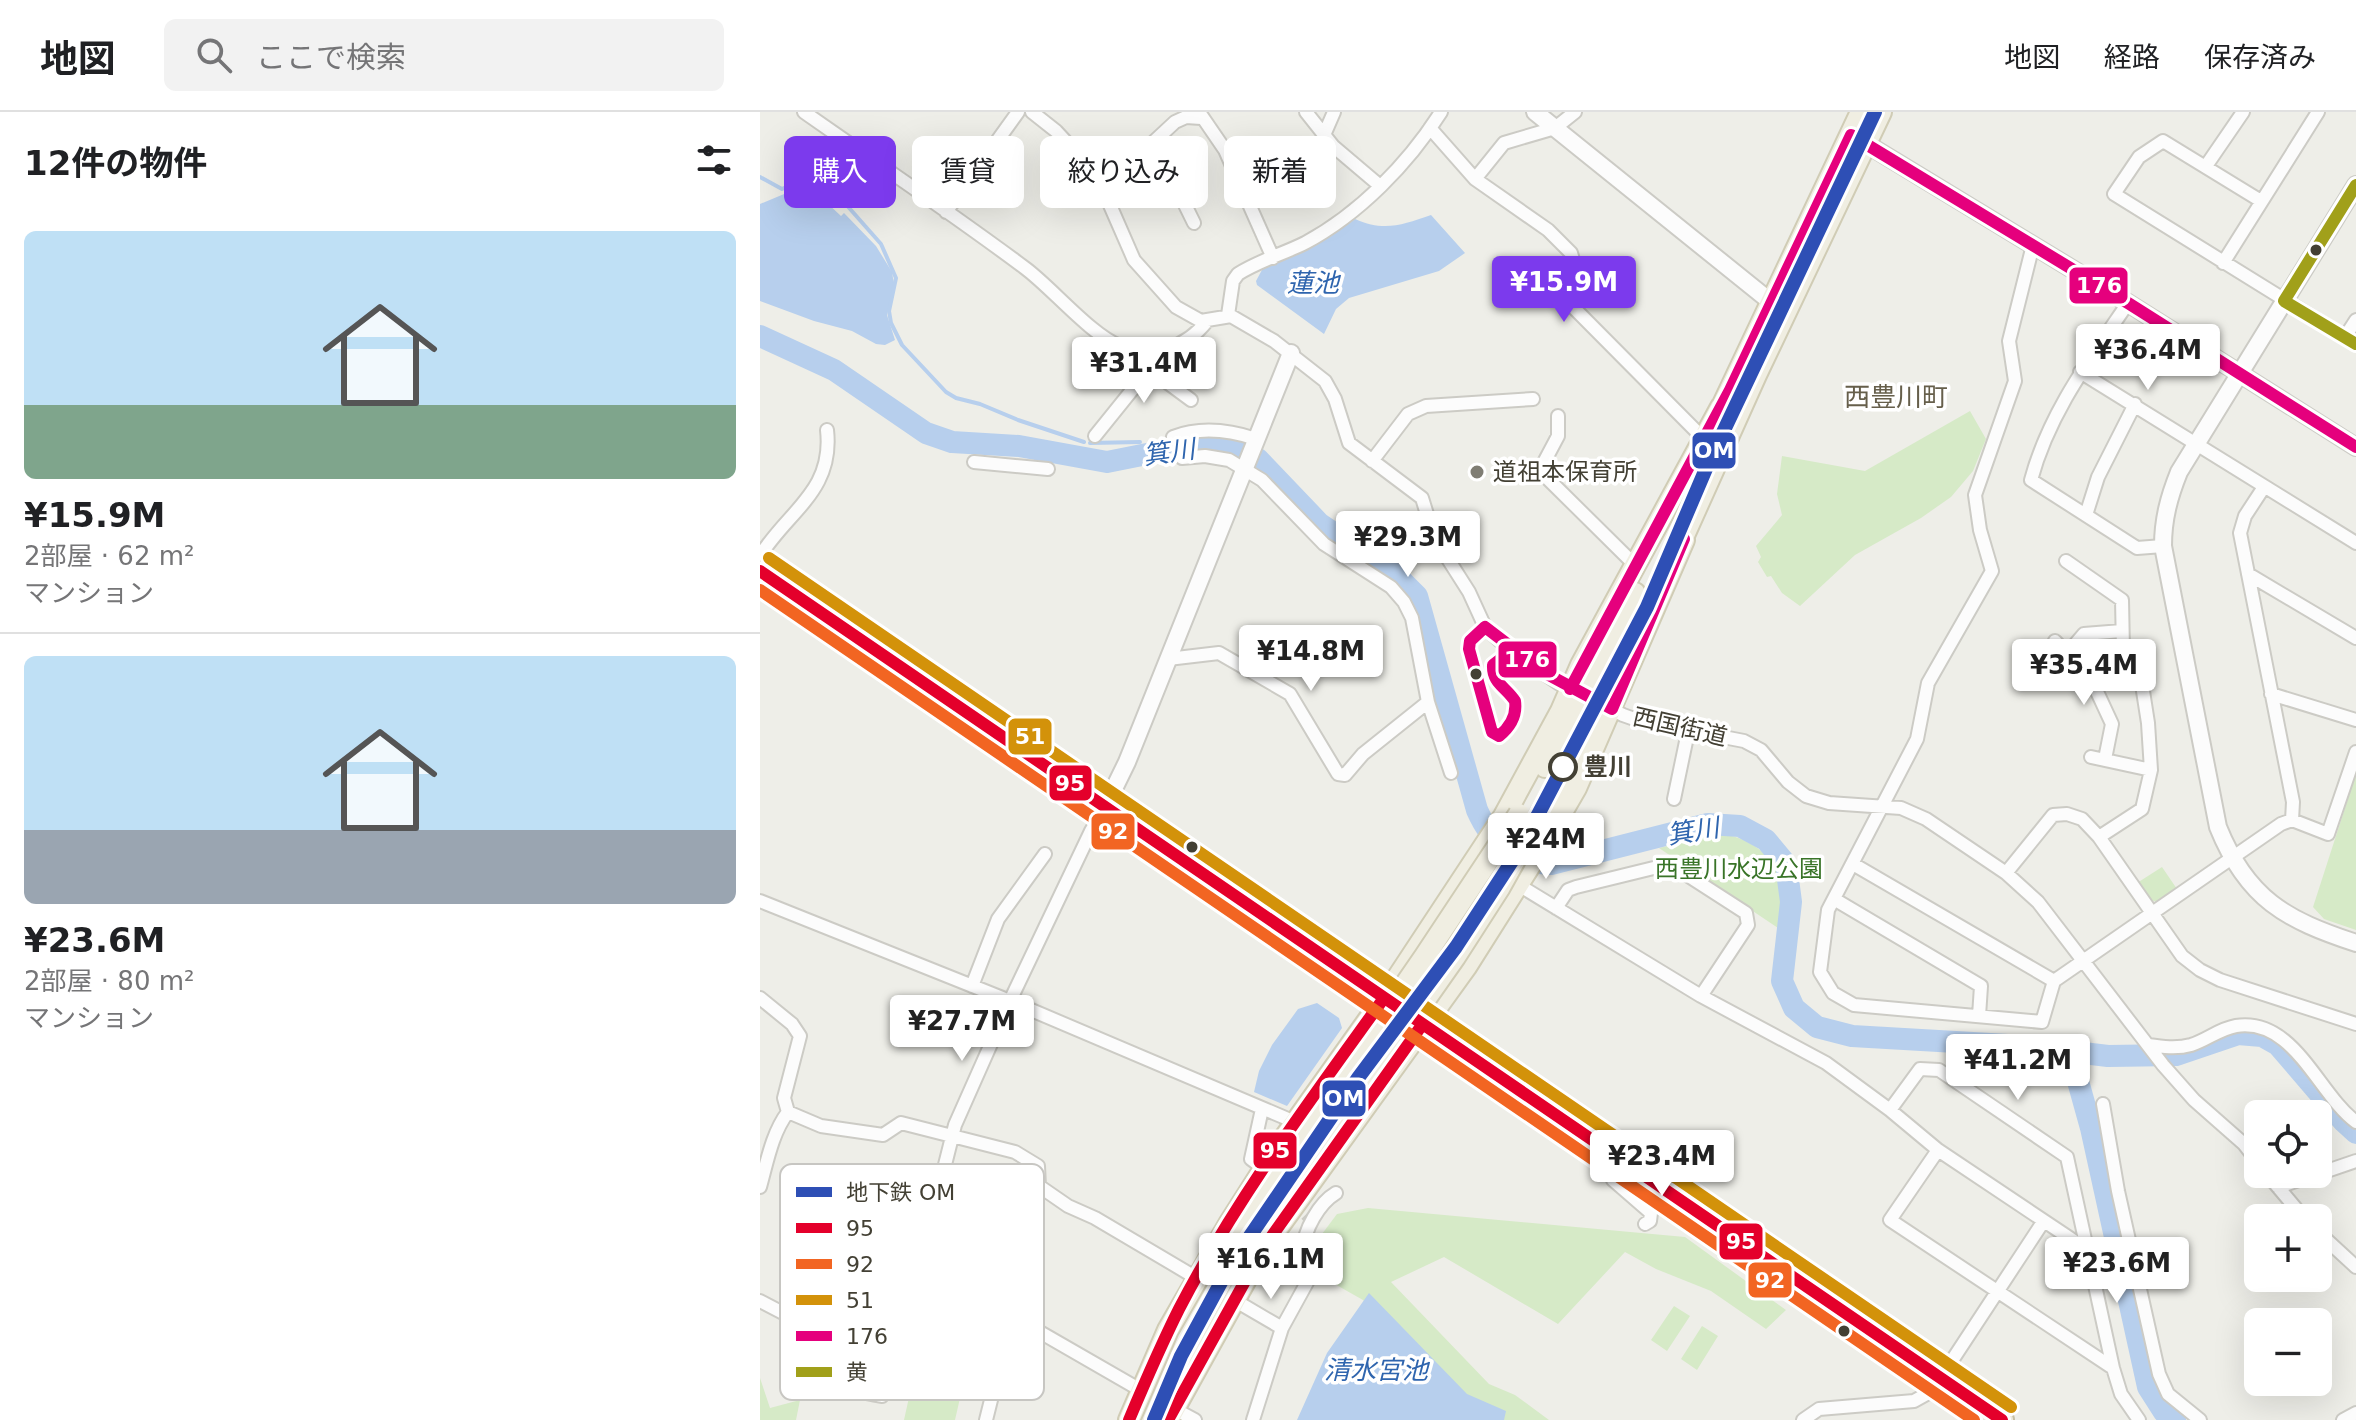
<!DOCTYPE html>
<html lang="ja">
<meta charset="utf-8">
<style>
:root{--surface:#fff;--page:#f2f2f2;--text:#202124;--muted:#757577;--line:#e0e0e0;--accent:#7c3aed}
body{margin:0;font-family:"DejaVu Sans","Noto Sans JP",sans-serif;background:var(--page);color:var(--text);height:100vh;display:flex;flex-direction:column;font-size:30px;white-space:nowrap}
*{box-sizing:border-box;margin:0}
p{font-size:26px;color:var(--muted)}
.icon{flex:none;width:44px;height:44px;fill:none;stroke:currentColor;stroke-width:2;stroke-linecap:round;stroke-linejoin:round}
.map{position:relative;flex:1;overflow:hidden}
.sheet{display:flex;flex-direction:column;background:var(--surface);width:760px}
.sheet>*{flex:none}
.top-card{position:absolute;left:24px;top:24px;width:760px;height:72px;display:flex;gap:16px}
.fabs{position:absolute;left:1484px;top:988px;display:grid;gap:16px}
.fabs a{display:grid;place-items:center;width:88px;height:88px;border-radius:12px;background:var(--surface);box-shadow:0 8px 32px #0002;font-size:40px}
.price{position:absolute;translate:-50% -68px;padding:0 18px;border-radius:8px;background:#fff;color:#222;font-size:26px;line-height:52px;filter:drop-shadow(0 2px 4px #0008)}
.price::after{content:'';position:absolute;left:50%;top:48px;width:24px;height:18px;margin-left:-12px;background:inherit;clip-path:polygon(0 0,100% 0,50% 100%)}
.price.selected{background:var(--accent);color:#fff}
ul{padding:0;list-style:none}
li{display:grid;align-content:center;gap:16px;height:424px;padding:0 24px}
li+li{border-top:2px solid var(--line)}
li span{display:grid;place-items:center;height:248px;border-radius:12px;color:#555}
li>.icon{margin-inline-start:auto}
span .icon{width:144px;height:144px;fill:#fffc;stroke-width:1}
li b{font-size:34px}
h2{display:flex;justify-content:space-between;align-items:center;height:96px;padding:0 24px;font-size:34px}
.chip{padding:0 28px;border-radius:12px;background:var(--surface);box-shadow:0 8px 32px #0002;font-size:28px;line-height:72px}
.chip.selected{background:var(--accent);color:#fff}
header{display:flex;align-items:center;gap:48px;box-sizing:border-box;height:112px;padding:0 40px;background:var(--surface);border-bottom:2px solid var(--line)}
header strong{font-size:38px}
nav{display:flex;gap:44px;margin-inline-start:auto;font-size:28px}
.search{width:560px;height:72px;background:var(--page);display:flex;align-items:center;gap:20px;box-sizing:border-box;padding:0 28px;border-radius:12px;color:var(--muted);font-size:30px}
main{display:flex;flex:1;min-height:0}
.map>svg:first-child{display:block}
</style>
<header>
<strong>地図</strong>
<div class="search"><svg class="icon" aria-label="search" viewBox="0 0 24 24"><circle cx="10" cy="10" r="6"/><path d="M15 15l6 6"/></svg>ここで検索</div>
<nav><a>地図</a><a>経路</a><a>保存済み</a></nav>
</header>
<main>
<section class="sheet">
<h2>12件の物件<svg class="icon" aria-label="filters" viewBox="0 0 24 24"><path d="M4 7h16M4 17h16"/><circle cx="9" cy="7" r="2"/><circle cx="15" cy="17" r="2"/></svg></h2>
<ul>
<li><span style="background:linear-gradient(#bfe0f5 70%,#7fa58c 0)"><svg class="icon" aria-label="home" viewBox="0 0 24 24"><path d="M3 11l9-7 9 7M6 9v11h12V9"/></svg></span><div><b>¥15.9M</b><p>2部屋 · 62 m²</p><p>マンション</p></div></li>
<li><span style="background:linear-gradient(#bfe0f5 70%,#9aa5b1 0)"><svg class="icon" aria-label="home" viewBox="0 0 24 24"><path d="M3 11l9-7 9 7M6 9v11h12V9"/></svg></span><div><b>¥23.6M</b><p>2部屋 · 80 m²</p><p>マンション</p></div></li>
</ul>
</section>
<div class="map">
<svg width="1596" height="1308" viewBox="0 0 1596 1308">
<rect width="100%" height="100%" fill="#eeeee8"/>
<path fill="#d6eac7" d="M 1210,299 L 1226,327 L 1213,359 L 1191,385 L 1161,406 L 1095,443 L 1040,494 L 1022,481 L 1011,464 L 1007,465 L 998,450 L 1001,445 L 996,434 L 1022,403 L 1017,382 L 1022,344 L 1105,359 Z
M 1596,662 L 1596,818 L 1564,807 L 1553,795 Z
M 957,722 C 985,723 1001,738 1022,756 L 1022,784 L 1018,816 L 899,736 Z
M 1402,755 L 1417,777 L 1397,790 L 1388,787 L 1377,771 Z
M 608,1096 L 925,1125 L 1026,1198 L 1006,1217 L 951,1179 L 896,1157 L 865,1140 L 798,1212 L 684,1145 L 631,1170 L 729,1272 L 755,1283 L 789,1308 L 737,1308 L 701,1285 L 603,1188 L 564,1166 L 559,1126 L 577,1102 Z
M 914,1194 L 930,1204 L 907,1239 L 891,1228 Z
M 942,1214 L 958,1224 L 937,1258 L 921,1247 Z
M 164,1218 L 213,1229 L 195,1308 L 144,1308 Z
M 0,1266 L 10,1296 L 40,1288 L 36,1308 L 0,1308 Z"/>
<path fill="#b7cfed" d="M 48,76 L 45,81 L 62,94 L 66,90 L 81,104 L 84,101 L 116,134 L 132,160 L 134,172 L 127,203 L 135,228 L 125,233 L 116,232 L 92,219 L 54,209 L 0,189 L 0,92 L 36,77 Z
M 671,103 L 705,141 L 679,159 L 589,186 L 576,197 L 564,222 L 497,173 L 496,169 L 503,156 L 566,127 L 595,107 C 624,120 642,113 671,103 Z
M 557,891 L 579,906 L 582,916 L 527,994 L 494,980 L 499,959 L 512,933 L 538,897 Z
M 609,1181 L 707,1282 L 746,1299 L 744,1308 L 537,1308 L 567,1241 Z"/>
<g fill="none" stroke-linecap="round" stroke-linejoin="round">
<path stroke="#b7cfed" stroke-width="4" d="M 0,65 L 22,77 L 33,72 L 55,70
M 65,75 L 83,89 L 121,132 L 136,166 L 129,199 L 131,211 L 142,233 L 186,280 L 196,286 L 220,292 L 258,308 L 324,330
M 330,331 L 380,330
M 390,335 L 392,341"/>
<path stroke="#b7cfed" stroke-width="22" d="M 0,224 L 74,258 L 166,321 L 192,330 L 259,334 L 347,350 L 422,335 L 449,333 L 480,338 L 498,347 L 560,412 L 636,463 L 657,484 L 717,698 C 731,730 755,751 791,752 L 948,712 L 980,714 L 1006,728 L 1026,752 L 1031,790 L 1022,869 L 1034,896 L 1057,915 L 1092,924 L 1265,934 L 1288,937 L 1306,948 L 1316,962 L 1331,1016 L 1388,1275 L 1404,1300 L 1415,1308
M 1290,937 L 1348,944 L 1416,943 L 1478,922 L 1502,924 L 1518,933 L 1584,1010 L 1596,1021"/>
<path stroke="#cccbc4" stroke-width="12" stroke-dasharray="12 6" stroke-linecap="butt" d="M 508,1064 L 548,1105
M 379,1277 L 419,1299"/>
<defs>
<path id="minor" d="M 44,0 C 118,52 193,102 265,156 C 291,175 332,224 360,234 C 392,247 426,236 447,209
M 272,0 L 296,19 L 321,46 L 343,77 L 374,148 L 416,195 L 441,209 L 471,204 L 514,229 L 565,269 L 575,287 L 589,331 L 662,386 L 674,425 L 709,480 L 725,515 L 751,539 L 798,571 L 863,603 L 880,609 L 984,629 L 1001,638 L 1028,670 L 1046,684 L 1069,691 L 1141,696 L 1166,707 L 1246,761 L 1278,790 L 1403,953 L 1434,988 L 1484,1032 L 1498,1050
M 439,0 L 465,38 L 513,146
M 546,0 L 573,34 L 619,73
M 670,16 L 715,67 L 788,118 L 811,141 L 816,158 L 808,180 L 812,194 L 944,327
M 564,23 L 574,0
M 386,37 L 405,52 L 434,111
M 1446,54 L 1483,0
M 715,67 L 744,31 L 795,16 L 815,0
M 343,77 L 415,10 L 426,5 L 441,6
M 1501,89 L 1403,29 L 1379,45 L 1354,82 L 1596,232
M 186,100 L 258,0
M 1273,133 L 1249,229 L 1255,269 L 1215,383 L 1220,418 L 1232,459 L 1168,571 L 1157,627 L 1068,798 L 1060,860 L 1073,881 L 1094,893 L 1282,910 L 1294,869 L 1521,712 L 1532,708 L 1533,690 L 1480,421 L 1485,404 L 1504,375
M 1463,151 L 1558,0
M 1368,191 C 1330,247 1289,301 1271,368 L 1377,436 L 1403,434
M 468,203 L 473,169 L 478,162 C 498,149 523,142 545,131 C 599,102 648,52 681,0
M 1585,225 L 1596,208
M 389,257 L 431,288
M 1320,260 L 1596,431
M 798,304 L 798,324 L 781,356 L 785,364 L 876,454
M 335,324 L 389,257 L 396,239
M 413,325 C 439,315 469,318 496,327
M 422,346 L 445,344 L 469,348 L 502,368 L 564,432 L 631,475 L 644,490 L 652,506 L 668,590 L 691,661
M 612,349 L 648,302 L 666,294 L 773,287
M 214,350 L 288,357
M 1326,403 L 1338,365 L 1375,292
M 0,444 C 28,399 74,379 67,318
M 1306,449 L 1362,488 L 1363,538 L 1367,551 L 1377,553 L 1380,560 L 1388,611 L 1391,658 L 1382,697 L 1339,725
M 1488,462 L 1596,526
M 1295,529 L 1307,542 L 1324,522 L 1362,519
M 1307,542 L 1333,571 L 1352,612 L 1345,647
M 408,547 L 459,541 L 530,582 L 578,662 L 585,663 L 603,642 L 668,590
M 1511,582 L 1596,608
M 1331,645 L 1391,658
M 914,687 L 928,620
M 345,695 L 331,719 L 250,889 L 195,1013 L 155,1172 L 252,1204 L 377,1276
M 1532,708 L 1568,722 L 1596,640
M 1093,752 L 1294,869
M 1246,761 L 1293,703 L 1307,702 L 1322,707 L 1339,725 L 1422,844 L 1440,858 L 1460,868 L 1596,912
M 757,772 L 941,884 L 1066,951 L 1130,998 L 1178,1038 L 1326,1137
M 1074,787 L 1221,874 L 1219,904
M 0,789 L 250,889 L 535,1010
M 796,796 L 808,778 L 816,775 L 910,752 L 986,801 L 988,813 L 941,884
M 212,874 L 238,807 L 285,742
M 0,886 L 32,912 L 40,924 L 24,986 L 28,1000 L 61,1014 L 123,1023 L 141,1011 L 255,1040 L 278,1054 L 279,1074 L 308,1094 L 335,1106 L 428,1161
M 1388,933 C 1402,935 1417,937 1431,933 C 1447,928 1459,917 1476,914 C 1534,905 1558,982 1596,1010
M 1343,992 L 1358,1079 L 1399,1262 L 1408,1282 L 1440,1308
M 1130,998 L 1160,957 L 1179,958 L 1307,1045 L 1353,1256 L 1361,1282 L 1379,1308
M 1178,1038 L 1130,1108 L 1353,1256
M 857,1047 L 851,1060 L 853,1068 L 891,1101 L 890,1109 L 885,1112
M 495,1050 L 491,1047 L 502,997
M 1507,1062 L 1544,1106
M 1558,1062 L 1596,1049
M 0,1075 C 7,1050 12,1021 28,1000
M 1518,1075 L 1557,1062
M 1558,1120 L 1596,1155
M 0,1189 L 23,1201 L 53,1187 C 60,1189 72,1190 77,1197 C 85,1208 71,1246 67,1260 C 74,1279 105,1280 122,1284 L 155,1172
M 481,1192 L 522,1216
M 422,1301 L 435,1308
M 226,1308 L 252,1204
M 493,1308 L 522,1216 L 550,1165 C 548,1157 543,1146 543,1138 C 544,1118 559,1091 576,1081
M 1043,1308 L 1059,1297 L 1154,1289 L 1172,1279 L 1283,1110
M 1583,1308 L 1596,1301"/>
<path id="tertiary" d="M 775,0 L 1011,190
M 1095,25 L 1368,191 L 1596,335
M 1596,73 L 1419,360 C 1409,385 1403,407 1403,434 L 1458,715 C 1487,787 1526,808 1596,831
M 345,695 L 367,650 L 531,241"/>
<path id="primary" d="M 956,307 L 1101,0
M 917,439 L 996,263 L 1121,0
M 785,655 L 826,585 L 875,481
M 775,712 L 833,607
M 369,1308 L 408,1218 L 469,1112 L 518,1035 L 624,886 L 744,704 L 801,599 L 821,553 L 961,295
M 408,1308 L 504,1135 L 706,855 L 783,733 L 816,676 L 924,428"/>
<path id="trunk" d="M 0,459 L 1242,1308"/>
</defs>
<use href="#minor" stroke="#cccbc5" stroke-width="16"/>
<use href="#tertiary" stroke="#cccbc5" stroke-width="20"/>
<use href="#primary" stroke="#d0ccb5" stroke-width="24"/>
<use href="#trunk" stroke="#c6bfa3" stroke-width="26"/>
<use href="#minor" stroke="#fcfcfc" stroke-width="12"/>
<use href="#tertiary" stroke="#fcfcfc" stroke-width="16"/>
<use href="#primary" stroke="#f0eee2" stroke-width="20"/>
<use href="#trunk" stroke="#eeeadd" stroke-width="22"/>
<defs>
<path id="primary-bridge" d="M 477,1117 L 665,844 L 759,702
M 496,1129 L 695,845 L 740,775 L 775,712"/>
</defs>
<use href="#primary-bridge" stroke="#d0ccb5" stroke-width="24" stroke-linecap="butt"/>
<use href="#primary-bridge" stroke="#f0eee2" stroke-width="20"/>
<defs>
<path id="bus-1" d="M 0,459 L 1242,1308
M 369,1308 C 385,1270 401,1233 419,1197 C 476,1087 552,986 624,886
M 408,1308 L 504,1135 L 662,913"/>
<path id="bus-2" d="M 0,478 L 1214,1308"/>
<path id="bus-3" d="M 9,446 L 1251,1295"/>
<path id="bus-4" d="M 751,539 L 733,553 C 732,571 746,575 755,589 C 757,603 750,615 739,624 L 732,620 L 709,537 L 710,529 L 725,515 L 785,561 L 852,597 L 924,427
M 810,577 L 970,278 L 1091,23 L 1368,191 L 1596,335"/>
<path id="bus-5" d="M 1596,73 L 1524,189 L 1596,232"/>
</defs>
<use href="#bus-1" stroke="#fff" stroke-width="18"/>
<use href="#bus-2" stroke="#fff" stroke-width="18"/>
<use href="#bus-3" stroke="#fff" stroke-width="18"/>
<use href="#bus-4" stroke="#fff" stroke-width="18"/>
<use href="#bus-5" stroke="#fff" stroke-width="18"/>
<use href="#bus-1" stroke="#e4002b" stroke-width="12"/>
<use href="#bus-2" stroke="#f26522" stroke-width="12"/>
<use href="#bus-3" stroke="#d3920a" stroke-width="12"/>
<use href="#bus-4" stroke="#e5007d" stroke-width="12"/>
<use href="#bus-5" stroke="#a1a01a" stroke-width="12"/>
<defs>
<path id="metro-1" d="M 394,1308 L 421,1244 L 471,1152 L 598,966 L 696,835 L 760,737 L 887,495 L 948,352 L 1115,0"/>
</defs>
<use href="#metro-1" stroke="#fff" stroke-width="20"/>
<use href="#metro-1" stroke="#2e4fb5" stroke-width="14"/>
</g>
<g fill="#434034" stroke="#fff" stroke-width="3">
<circle cx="1556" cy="138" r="7"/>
<circle cx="716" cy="562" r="7"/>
<circle cx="432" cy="735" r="7"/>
<circle cx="1084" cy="1219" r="7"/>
</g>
<circle fill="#7f7d73" stroke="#fff" stroke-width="3" cx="717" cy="360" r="8"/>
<circle fill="#fff" stroke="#434034" stroke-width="4" cx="803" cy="655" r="13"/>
<g text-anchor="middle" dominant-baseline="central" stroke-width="7" stroke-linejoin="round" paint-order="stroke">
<g font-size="24" fill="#434034" stroke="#fff" text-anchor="start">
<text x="733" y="360">道祖本保育所</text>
</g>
<g font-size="24" fill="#434034" stroke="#fff">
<text transform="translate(920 615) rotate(13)">西国街道</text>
</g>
<g font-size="24" font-weight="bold" fill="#434034" stroke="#fff" text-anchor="start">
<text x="824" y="655">豊川</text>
</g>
<g font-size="24" fill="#397428" stroke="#fff">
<text x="979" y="757">西豊川水辺公園</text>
</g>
<g font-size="26" font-style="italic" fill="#2f65ae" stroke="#fff">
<text x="553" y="171">蓮池</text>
<text transform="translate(409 340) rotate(-8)">箕川</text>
<text transform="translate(933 719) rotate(-9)">箕川</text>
<text x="616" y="1258">清水宮池</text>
</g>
<g font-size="26" fill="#665f4b" stroke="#fff">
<text x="1136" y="285">西豊川町</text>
</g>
</g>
<rect x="20" y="1052" width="264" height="236" rx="12" fill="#fff" stroke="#c7c6c2" stroke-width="2"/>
<rect x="36" y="1075" width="36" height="10" fill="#2e4fb5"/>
<rect x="36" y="1111" width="36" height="10" fill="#e4002b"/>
<rect x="36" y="1147" width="36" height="10" fill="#f26522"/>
<rect x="36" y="1183" width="36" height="10" fill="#d3920a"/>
<rect x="36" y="1219" width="36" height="10" fill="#e5007d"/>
<rect x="36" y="1255" width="36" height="10" fill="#a1a01a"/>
<g font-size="22" fill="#434034">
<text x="86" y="1088">地下鉄 OM</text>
<text x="86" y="1124">95</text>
<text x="86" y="1160">92</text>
<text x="86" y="1196">51</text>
<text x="86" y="1232">176</text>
<text x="86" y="1268">黄</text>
</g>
<g stroke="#fff" stroke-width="3">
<rect x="1308" y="154" width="61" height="39" rx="8" fill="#e5007d"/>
<rect x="931" y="319" width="46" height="39" rx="8" fill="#2e4fb5"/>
<rect x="737" y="528" width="61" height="39" rx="8" fill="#e5007d"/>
<rect x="247" y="605" width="46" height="39" rx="8" fill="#d3920a"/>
<rect x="288" y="652" width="45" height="38" rx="8" fill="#e4002b"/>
<rect x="330" y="700" width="46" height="39" rx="8" fill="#f26522"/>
<rect x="561" y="967" width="46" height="39" rx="8" fill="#2e4fb5"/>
<rect x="492" y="1019" width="46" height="39" rx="8" fill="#e4002b"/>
<rect x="958" y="1110" width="46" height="39" rx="8" fill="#e4002b"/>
<rect x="987" y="1149" width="46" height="38" rx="8" fill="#f26522"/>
</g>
<g font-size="22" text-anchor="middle" font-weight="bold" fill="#fff">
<text x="1339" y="181">176</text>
<text x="954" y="346">OM</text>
<text x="767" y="555">176</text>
<text x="270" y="632">51</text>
<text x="310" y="679">95</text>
<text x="353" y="727">92</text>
<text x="584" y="994">OM</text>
<text x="515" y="1046">95</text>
<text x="981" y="1137">95</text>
<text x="1010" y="1176">92</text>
</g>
</svg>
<div class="fabs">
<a><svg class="icon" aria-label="locate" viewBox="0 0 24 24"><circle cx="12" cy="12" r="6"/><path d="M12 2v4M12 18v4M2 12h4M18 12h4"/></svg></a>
<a>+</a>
<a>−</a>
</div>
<b class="price selected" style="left:804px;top:212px">¥15.9M</b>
<b class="price" style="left:1388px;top:280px">¥36.4M</b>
<b class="price" style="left:384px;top:293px">¥31.4M</b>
<b class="price" style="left:648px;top:467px">¥29.3M</b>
<b class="price" style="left:551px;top:581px">¥14.8M</b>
<b class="price" style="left:1324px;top:595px">¥35.4M</b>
<b class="price" style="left:786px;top:769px">¥24M</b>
<b class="price" style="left:202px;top:951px">¥27.7M</b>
<b class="price" style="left:1258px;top:990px">¥41.2M</b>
<b class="price" style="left:902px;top:1086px">¥23.4M</b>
<b class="price" style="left:511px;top:1189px">¥16.1M</b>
<b class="price" style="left:1357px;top:1193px">¥23.6M</b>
<div class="top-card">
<a class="chip selected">購入</a>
<a class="chip">賃貸</a>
<a class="chip">絞り込み</a>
<a class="chip">新着</a>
</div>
</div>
</main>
